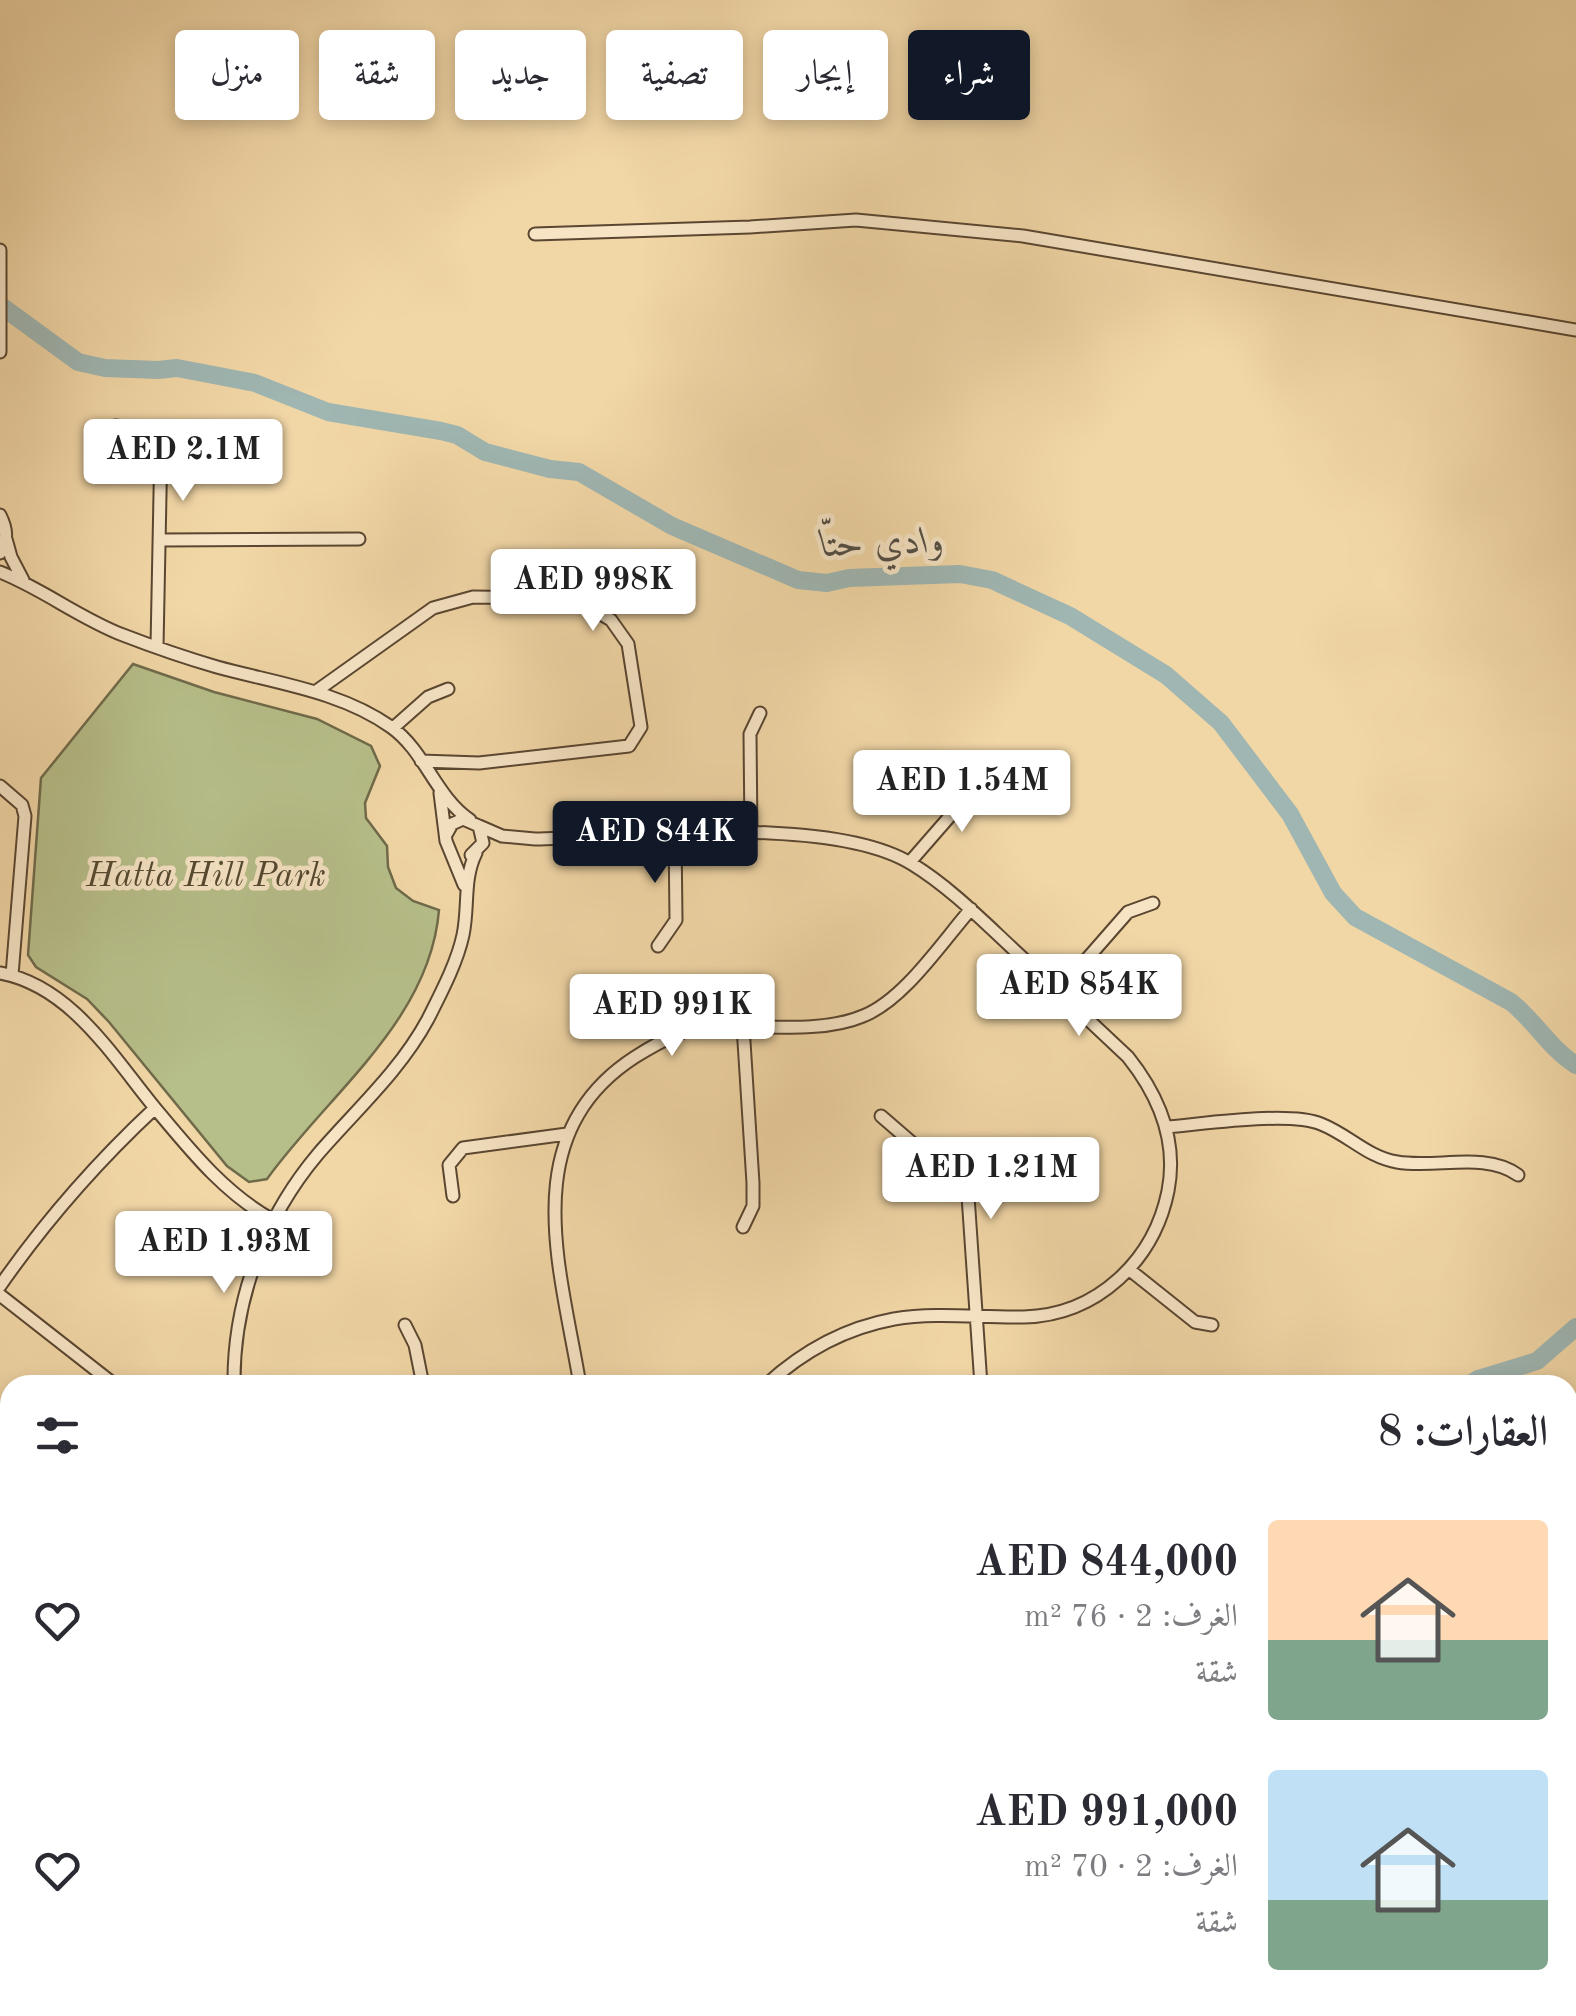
<!DOCTYPE html>
<html lang="ar">
<meta charset="utf-8">
<style>
:root{--surface:#fff;--page:#f7f7f7;--text:#2b2b33;--muted:#7c7c81;--accent:#111827}
body{margin:0;font-family:"Old Standard TT",Amiri,serif;background:var(--page);color:var(--text);direction:rtl;height:100vh;display:flex;flex-direction:column;font-size:38px;white-space:nowrap}
*{box-sizing:border-box;margin:0}
p{font-size:32px;color:var(--muted)}
.icon{flex:none;width:55px;height:55px;fill:none;stroke:currentColor;stroke-width:2;stroke-linecap:round;stroke-linejoin:round}
.map{position:relative;flex:1;overflow:hidden;direction:ltr}
.panel{position:absolute;left:0px;top:1375px;width:1578px;height:642px;display:flex;flex-direction:column;background:var(--surface);border-radius:30px 30px 0 0;box-shadow:0 5px 15px #0003;direction:rtl}
.panel>*{flex:none}
.guide{position:absolute;left:30px;top:30px;width:1000px;height:90px;direction:rtl;display:flex;gap:20px}
.price{position:absolute;translate:-50% -85px;padding:0 22px;border-radius:10px;background:#fff;color:#222;font-size:32px;line-height:65px;filter:drop-shadow(0 2px 5px #0008)}
.price::after{content:'';position:absolute;left:50%;top:60px;width:30px;height:22px;margin-left:-15px;background:inherit;clip-path:polygon(0 0,100% 0,50% 100%)}
.price.current{background:var(--accent);color:#fff}
ul{padding:0;list-style:none}
li{display:flex;align-items:center;gap:30px;height:250px;padding:0 30px}
li span{display:grid;place-items:center;flex:none;width:280px;height:200px;border-radius:10px;color:#555}
li>.icon{margin-inline-start:auto}
span .icon{width:120px;height:120px;fill:#fffc;stroke-width:1}
li b{font-size:42px}
h2{display:flex;justify-content:space-between;align-items:center;height:120px;padding:0 30px;font-size:42px}
.pill{padding:0 35px;border-radius:10px;background:var(--surface);box-shadow:0 5px 15px #0003;font-size:35px;line-height:90px}
.pill.current{background:var(--accent);color:#fff}
.map>svg:first-child{display:block}
</style>
<div class="map">
<svg width="1576" height="2016" viewBox="0 0 1576 2016">
<rect width="100%" height="100%" fill="#f1d6a6"/>
<filter id="stains"><feTurbulence type="fractalNoise" baseFrequency=".002" numOctaves="4"/><feColorMatrix values="0 0 0 0 .2 0 0 0 0 .09 0 0 0 0 .02 0 0 0 .5 -.17"/></filter>
<radialGradient id="worn" r=".72"><stop offset=".6" stop-color="#630" stop-opacity="0"/><stop offset="1" stop-color="#630" stop-opacity=".3"/></radialGradient>
<path fill="#b6be89" stroke="#6f6a4a" stroke-width="2.5" d="M 133,664 L 214,692 L 317,719 L 371,746 L 380,766 L 365,803 L 366,818 L 387,846 L 388,867 L 396,888 L 413,901 L 439,910 C 430,1021 328,1094 267,1179 L 249,1182 L 227,1166 L 109,1022 L 87,999 L 36,967 L 28,955 L 41,778 Z
M 10,1441 L 10,1510 L 0,1502 L 0,1453 Z"/>
<g fill="none" stroke-linecap="round" stroke-linejoin="round">
<path stroke="#9fb6b2" stroke-width="18" d="M 0,305 L 78,362 L 105,368 L 158,370 L 177,368 L 255,383 L 328,412 L 441,431 L 457,435 L 485,452 L 550,469 L 579,472 L 672,526 L 798,580 L 827,583 L 849,578 L 960,574 L 992,580 L 1070,616 L 1166,675 L 1221,723 L 1290,814 L 1333,893 L 1355,917 L 1511,1002 C 1535,1021 1550,1049 1576,1065
M 1469,1385 L 1478,1379 L 1537,1361 L 1576,1327
M 890,2016 L 891,2008"/>
<defs>
<path id="street" d="M 535,234 L 750,227 L 856,220 L 1023,236 L 1576,330
M 0,250 L 0,352
M 115,426 L 147,429 L 161,443 L 157,647
M 0,515 C 7,529 8,540 0,553
M 6,539 L 11,557 L 23,580
M 162,540 L 359,539
M 0,572 C 43,589 79,618 123,635 C 154,647 186,658 217,667 C 275,683 340,691 391,727 C 425,751 435,796 470,820
M 315,692 L 433,608 L 473,597 L 539,598 L 586,605 L 611,620 L 628,644 L 641,727 L 629,746 L 479,763 L 421,761
M 393,728 L 428,697 L 448,689
M 0,786 L 22,805 L 25,816 L 12,975
M 440,793 L 446,841 L 464,885
M 479,826 L 502,836 L 535,839 C 631,837 831,814 912,864 C 948,886 980,918 1011,947 C 1050,984 1089,1020 1128,1057 C 1159,1096 1178,1140 1168,1191 C 1154,1260 1098,1315 1024,1317 C 980,1318 938,1312 894,1319 C 845,1328 803,1351 766,1385
M 447,833 L 452,824 L 463,819 L 479,826 L 483,843 L 471,855
M 751,833 L 750,734 L 760,713
M 910,862 L 971,792 L 996,782
M 658,946 L 676,920 L 675,835
M 0,973 C 71,986 113,1057 155,1108 C 190,1150 225,1194 273,1220
M 1058,992 L 1128,912 L 1153,903
M 743,1026 L 753,1183 L 753,1206 L 743,1227
M 881,1116 L 962,1186 L 968,1196 L 981,1385
M 1167,1127 C 1204,1124 1289,1111 1321,1124 C 1349,1135 1367,1157 1397,1162 C 1435,1169 1485,1151 1518,1175
M 453,1196 L 449,1165 L 463,1148 L 567,1134
M 1131,1271 L 1195,1322 L 1212,1325
M 0,1286 C 46,1220 96,1163 155,1108
M 0,1295 L 115,1385
M 405,1325 L 415,1345 L 423,1385
M 234,1385 C 233,1301 264,1218 318,1154 C 356,1110 400,1071 428,1019 C 441,993 457,963 463,935 C 469,907 463,879 476,853
M 580,1385 C 561,1269 514,1135 635,1057 C 657,1043 685,1028 712,1024 C 721,1023 732,1026 742,1026 C 780,1027 828,1031 863,1016 C 904,1000 942,942 971,909
M 0,1520 L 10,1528
M 384,2008 L 387,2016
M 786,2008 L 796,2016
M 528,2016 L 561,2016
M 709,2016 L 713,2008"/>
</defs>
<use href="#street" stroke="#5a4631" stroke-width="15"/>
<use href="#street" stroke="#f6e4c5" stroke-width="11"/>
</g>
<g text-anchor="middle" dominant-baseline="central" stroke-width="9" stroke-linejoin="round" paint-order="stroke">
<g font-size="35" font-style="italic" fill="#534830" stroke="#f6e4c5">
<text x="206" y="876">Hatta Hill Park</text>
</g>
<g font-size="38" font-style="italic" fill="#524e45" stroke="#f6e4c5">
<text transform="translate(883 544) rotate(-2)">وادي حتّا</text>
</g>
</g>
<rect width="100%" height="100%" filter="url(#stains)"/>
<rect width="100%" height="100%" fill="url(#worn)"/>
</svg>
<b class="price" style="left:183px;top:504px">AED 2.1M</b>
<b class="price" style="left:593px;top:634px">AED 998K</b>
<b class="price" style="left:962px;top:835px">AED 1.54M</b>
<b class="price current" style="left:655px;top:886px">AED 844K</b>
<b class="price" style="left:1079px;top:1039px">AED 854K</b>
<b class="price" style="left:672px;top:1059px">AED 991K</b>
<b class="price" style="left:991px;top:1222px">AED 1.21M</b>
<b class="price" style="left:224px;top:1296px">AED 1.93M</b>
<div class="guide">
<a class="pill current">شراء</a>
<a class="pill">إيجار</a>
<a class="pill">تصفية</a>
<a class="pill">جديد</a>
<a class="pill">شقة</a>
<a class="pill">منزل</a>
</div>
<section class="panel">
<h2>العقارات: 8<svg class="icon" aria-label="filters" viewBox="0 0 24 24"><path d="M4 7h16M4 17h16"/><circle cx="9" cy="7" r="2"/><circle cx="15" cy="17" r="2"/></svg></h2>
<ul>
<li><span style="background:linear-gradient(#ffd9b3 60%,#7fa58c 0)"><svg class="icon" aria-label="home" viewBox="0 0 24 24"><path d="M3 11l9-7 9 7M6 9v11h12V9"/></svg></span><div><b>AED 844,000</b><p>الغرف: 2 · 76 m²</p><p>شقة</p></div><svg class="icon" aria-label="heart" viewBox="0 0 24 24"><path d="M12 20l-8-8c-3-5 5-10 8-4 3-6 11-1 8 4z"/></svg></li>
<li><span style="background:linear-gradient(#bfe0f5 65%,#7fa58c 0)"><svg class="icon" aria-label="home" viewBox="0 0 24 24"><path d="M3 11l9-7 9 7M6 9v11h12V9"/></svg></span><div><b>AED 991,000</b><p>الغرف: 2 · 70 m²</p><p>شقة</p></div><svg class="icon" aria-label="heart" viewBox="0 0 24 24"><path d="M12 20l-8-8c-3-5 5-10 8-4 3-6 11-1 8 4z"/></svg></li>
</ul>
</section>
</div>
